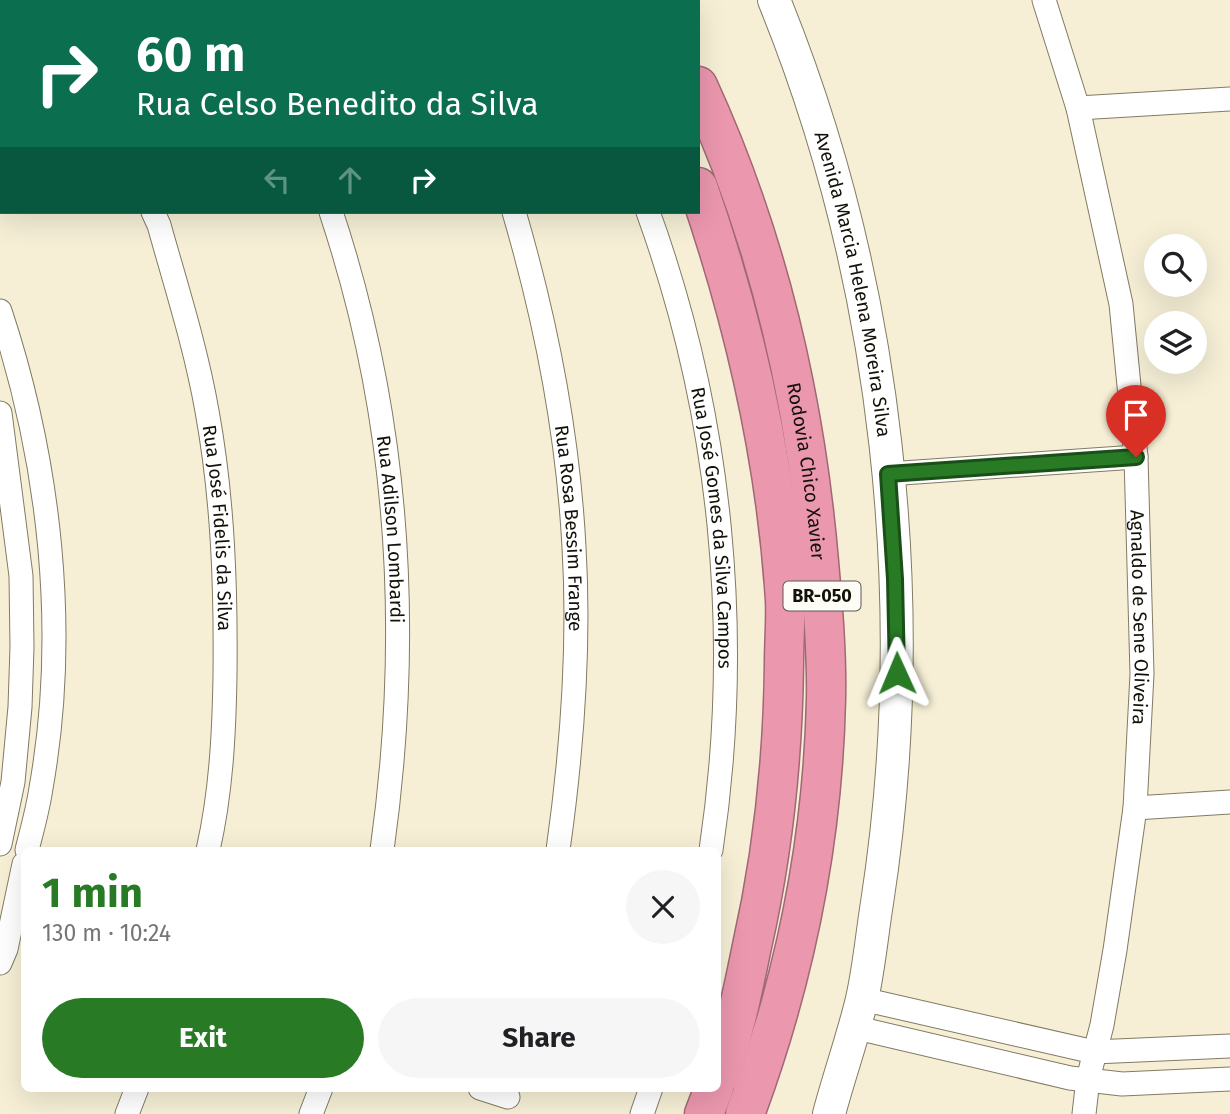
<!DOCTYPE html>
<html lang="en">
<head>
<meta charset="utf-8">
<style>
  :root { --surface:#fff; --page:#f6f6f6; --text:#202124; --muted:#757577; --accent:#287a25 }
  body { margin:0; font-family:"Fira Sans",sans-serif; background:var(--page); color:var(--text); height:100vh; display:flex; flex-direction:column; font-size:26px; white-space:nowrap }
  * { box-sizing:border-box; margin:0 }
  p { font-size:23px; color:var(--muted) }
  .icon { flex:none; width:38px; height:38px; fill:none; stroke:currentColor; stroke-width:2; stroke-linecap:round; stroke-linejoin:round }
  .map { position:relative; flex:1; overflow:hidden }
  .side { position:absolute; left:21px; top:847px; width:700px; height:245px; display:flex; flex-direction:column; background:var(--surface); border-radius:10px; box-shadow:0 7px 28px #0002 }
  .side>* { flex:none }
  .hud { position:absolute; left:0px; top:0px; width:700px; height:214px; box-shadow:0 7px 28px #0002; background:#0b6e4f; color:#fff; overflow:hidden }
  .controls { position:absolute; left:1144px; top:234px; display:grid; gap:14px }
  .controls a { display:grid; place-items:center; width:63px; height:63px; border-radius:50%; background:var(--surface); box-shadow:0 7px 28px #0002; font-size:35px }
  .pin { position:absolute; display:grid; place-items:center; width:60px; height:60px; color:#fff; margin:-72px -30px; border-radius:50% 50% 50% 0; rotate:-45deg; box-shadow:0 0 7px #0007 }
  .pin .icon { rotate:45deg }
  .me { position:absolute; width:77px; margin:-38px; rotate:359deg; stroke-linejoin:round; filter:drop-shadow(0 0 5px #0008) }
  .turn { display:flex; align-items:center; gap:24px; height:147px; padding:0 21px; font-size:32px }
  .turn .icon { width:91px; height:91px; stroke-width:2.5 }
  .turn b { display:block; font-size:49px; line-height:60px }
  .lanes { display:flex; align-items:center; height:66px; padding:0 21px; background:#0003; justify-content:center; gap:35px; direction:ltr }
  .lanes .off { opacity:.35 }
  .round { display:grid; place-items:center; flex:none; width:74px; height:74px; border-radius:37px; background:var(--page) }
  .head { display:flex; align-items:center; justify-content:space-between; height:119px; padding:0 21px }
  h1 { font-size:42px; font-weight:700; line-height:52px; color:var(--accent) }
  .button { display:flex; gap:14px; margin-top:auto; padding:14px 21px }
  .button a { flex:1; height:80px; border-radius:42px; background:var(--accent); color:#fff; font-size:28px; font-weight:700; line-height:80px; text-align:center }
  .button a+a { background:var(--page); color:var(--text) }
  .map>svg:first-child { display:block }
</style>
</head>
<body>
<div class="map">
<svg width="1230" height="1114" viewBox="0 0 1230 1114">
  <rect width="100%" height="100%" fill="#f6efd6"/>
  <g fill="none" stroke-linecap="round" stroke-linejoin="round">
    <g stroke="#817b64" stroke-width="25">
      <g id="street">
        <path d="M48,0L49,2"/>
        <path d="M243,0V2"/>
        <path d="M437,0L438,2"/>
        <path d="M553,0V2"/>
        <path id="s1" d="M1044,0L1078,108L1121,304L1136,457L1142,674L1135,808L1115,950L1102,1025L1088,1079L1084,1114"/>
        <path d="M397,2L401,0"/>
        <path d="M1078,108L1230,99"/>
        <path d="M0,177L2,176"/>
        <path id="s2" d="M153,212L159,225C176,286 196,348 207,411C223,499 226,587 225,676C224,735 221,793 208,850"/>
        <path id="s3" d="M331,212C400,419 412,636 382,850"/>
        <path id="s4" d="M514,212C546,321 568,434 574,547C580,648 572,751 558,850"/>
        <path id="s5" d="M648,212C722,416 743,636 711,850"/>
        <path d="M0,311C50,462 69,631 41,788C38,809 32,830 27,850"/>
        <path d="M0,413L21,576L22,647L20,707L13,782L0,844"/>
        <path d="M888,474L1136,457"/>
        <path d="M1135,808L1230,802"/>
        <path d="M0,963L6,949L24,864"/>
        <path d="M862,999L1094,1052L1230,1046"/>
        <path d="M853,1027L1070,1078L1122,1084L1230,1079"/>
        <path d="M480,1088L508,1097"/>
        <path d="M127,1114L137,1088"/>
        <path d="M311,1114L321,1088"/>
        <path d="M642,1114L651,1088"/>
      </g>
    </g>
    <g stroke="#817b64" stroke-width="34">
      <g id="secondary">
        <path id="s6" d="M774,0C888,280 923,605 877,903C872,934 869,968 862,999C853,1037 839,1076 829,1114"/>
      </g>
    </g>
    <g stroke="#9f6874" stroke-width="41">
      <g id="highway">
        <path d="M614,0L615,2"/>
        <path d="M657,0L658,2"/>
        <path id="s7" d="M698,86C767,236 805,398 819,562C823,607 827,654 826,699C823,840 794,982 745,1114"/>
        <path d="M698,187C744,320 776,459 785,600C786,620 784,642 784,663C783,758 773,853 752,946C743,990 734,1036 718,1078"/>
        <path d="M704,1114L714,1088"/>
      </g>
    </g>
    <use href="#street" stroke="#fff" stroke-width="23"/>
    <use href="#secondary" stroke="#fff" stroke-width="32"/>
    <use href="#highway" stroke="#eb97ae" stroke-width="38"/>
  </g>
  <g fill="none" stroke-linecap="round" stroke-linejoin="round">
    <g stroke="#1a4f18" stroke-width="18">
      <path id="route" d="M897,673L895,579L888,474L1136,457"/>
    </g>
    <use href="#route" stroke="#287a25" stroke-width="12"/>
  </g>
  <g text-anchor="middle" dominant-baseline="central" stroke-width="7" stroke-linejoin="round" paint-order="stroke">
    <rect fill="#fefcf7" stroke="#5a5850" stroke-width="2" x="783.5" y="581.5" width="77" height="29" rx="5"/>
    <g font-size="18" font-weight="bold" fill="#131108">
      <text x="822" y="596">BR-050</text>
    </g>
    <g font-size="19" fill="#131108" stroke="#fefcf7">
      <text stroke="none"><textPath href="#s6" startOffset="296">Avenida Marcia Helena Moreira Silva</textPath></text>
      <text stroke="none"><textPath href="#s7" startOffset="402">Rodovia Chico Xavier</textPath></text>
      <text stroke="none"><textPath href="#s2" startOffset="324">Rua José Fidelis da Silva</textPath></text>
      <text stroke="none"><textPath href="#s3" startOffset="324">Rua Adilson Lombardi</textPath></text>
      <text stroke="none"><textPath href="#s5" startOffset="324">Rua José Gomes da Silva Campos</textPath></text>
      <text stroke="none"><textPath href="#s4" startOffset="322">Rua Rosa Bessim Frange</textPath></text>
      <text stroke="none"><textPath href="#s1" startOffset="628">Agnaldo de Sene Oliveira</textPath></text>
    </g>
  </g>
</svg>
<div class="controls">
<a><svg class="icon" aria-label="search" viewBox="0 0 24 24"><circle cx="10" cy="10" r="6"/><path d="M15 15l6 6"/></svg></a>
<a><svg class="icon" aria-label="layers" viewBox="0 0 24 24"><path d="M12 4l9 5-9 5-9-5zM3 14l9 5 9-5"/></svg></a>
</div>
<div class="pin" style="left:1136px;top:457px;background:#d93025"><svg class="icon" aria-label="arrive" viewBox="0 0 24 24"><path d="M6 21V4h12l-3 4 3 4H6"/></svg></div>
<svg class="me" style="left:897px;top:673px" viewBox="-20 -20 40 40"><path d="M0-17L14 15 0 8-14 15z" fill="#287a25" stroke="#fff" stroke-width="4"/></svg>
<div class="hud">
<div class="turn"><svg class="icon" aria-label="right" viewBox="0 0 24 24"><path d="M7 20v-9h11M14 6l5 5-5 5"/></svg><div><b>60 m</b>Rua Celso Benedito da Silva</div></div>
<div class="lanes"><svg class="icon off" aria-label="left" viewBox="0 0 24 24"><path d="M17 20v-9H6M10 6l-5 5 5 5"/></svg><svg class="icon off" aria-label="ahead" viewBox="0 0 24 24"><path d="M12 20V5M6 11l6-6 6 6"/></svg><svg class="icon" aria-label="right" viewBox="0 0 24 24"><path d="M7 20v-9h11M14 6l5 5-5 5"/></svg></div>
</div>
<section class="side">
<div class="head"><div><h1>1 min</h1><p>130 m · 10:24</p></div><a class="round"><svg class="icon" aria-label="close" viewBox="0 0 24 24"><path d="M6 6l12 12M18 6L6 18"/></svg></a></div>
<div class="button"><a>Exit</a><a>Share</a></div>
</section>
</div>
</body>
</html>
